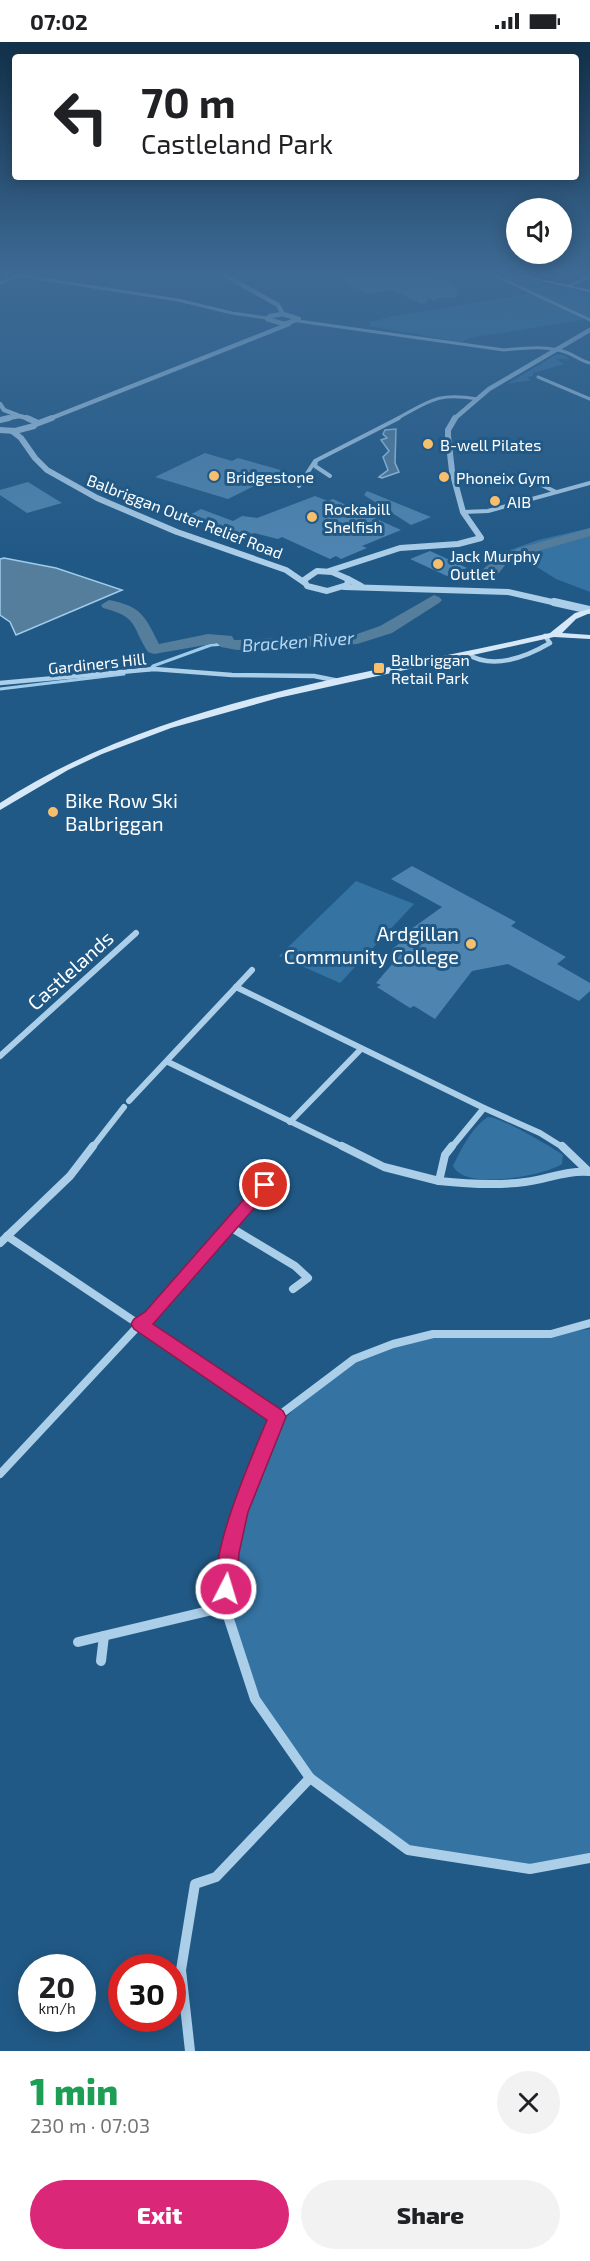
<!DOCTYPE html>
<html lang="en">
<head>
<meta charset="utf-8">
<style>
  :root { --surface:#fff; --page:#f2f2f2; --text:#202124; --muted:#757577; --accent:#db2777 }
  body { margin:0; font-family:"Exo 2",sans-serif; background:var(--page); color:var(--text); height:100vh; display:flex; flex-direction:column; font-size:22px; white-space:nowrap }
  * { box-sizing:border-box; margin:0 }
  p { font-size:20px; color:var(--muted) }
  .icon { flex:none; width:33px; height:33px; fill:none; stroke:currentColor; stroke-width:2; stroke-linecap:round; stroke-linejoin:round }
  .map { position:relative; height:2009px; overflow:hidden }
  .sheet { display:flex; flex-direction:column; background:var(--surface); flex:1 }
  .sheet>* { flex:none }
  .guide { position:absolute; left:12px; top:12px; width:567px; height:126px; border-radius:6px; box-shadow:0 3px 15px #0003; background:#fff; color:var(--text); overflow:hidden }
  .tools { position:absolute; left:506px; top:156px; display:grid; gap:12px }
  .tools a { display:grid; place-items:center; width:66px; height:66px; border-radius:50%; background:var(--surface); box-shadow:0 3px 15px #0003; font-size:30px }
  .speed { position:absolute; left:18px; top:1912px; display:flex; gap:12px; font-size:30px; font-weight:700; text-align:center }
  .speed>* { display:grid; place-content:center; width:78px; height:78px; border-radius:50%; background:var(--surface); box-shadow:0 3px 15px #0003; line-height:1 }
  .speed small { font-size:15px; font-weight:400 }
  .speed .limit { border:9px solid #d22; background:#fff; color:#111 }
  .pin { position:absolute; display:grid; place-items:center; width:51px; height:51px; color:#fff; margin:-26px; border:3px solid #fff; border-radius:50%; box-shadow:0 2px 6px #0007 }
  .me { position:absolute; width:66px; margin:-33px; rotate:5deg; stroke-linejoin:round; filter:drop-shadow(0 0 4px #0008) }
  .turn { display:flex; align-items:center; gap:21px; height:126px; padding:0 30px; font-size:27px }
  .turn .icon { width:78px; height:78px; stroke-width:2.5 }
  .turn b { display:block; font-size:42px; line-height:51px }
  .round { display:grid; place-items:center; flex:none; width:63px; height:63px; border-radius:32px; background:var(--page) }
  .overview { display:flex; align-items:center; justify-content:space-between; height:102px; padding:0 30px }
  h1 { font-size:36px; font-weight:800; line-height:45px; color:#1e9e55 }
  .cta { display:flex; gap:12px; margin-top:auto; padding:12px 30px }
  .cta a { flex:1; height:69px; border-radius:36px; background:var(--accent); color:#fff; font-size:24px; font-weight:800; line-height:69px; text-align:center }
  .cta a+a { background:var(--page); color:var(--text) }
  .status { display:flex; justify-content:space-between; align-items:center; height:42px; padding:0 30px; background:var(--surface); direction:ltr }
  .status svg { height:16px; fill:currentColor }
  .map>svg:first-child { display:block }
</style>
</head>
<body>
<div class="status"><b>07:02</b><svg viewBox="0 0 49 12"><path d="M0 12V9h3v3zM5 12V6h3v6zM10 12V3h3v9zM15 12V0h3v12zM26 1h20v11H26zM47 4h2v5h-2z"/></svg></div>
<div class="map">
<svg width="590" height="2009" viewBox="0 0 590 2009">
  <rect width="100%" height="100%" fill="#215986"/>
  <g fill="#3573a3">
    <path d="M496,233H508L590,251V276Z"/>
    <path d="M532,251L583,276V278L469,296L461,300L369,284L371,280L389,275Z"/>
    <path d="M557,312L566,314L569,317H556L564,322L533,331V334L527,335L531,338L507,342Z"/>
    <path d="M590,486V550L556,537L510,508L538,498Z"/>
    <path d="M356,839L414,862L340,941L279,914Z"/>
    <path d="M488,1075C501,1075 551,1105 563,1113L562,1122C543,1134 465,1149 453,1124C461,1107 472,1085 488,1075Z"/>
    <path d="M590,1287V1816L530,1827L408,1808L310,1736L255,1657L225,1565L239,1470L269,1392L320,1342L354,1317L433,1292H551Z"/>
  </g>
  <g fill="#557d9c" stroke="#9fcbeb" stroke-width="1.5">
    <path d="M396,387L395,421L399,430L382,436L379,435L388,428L383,415L389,409L381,398L387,396L383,392L385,388Z"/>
    <path d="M4,516L56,526L122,548L16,593L10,580L0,573V517Z"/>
  </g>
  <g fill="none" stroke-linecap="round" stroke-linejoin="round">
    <g stroke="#9fcbeb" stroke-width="3">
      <path d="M149,628L153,624L211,603L227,602"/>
      <path d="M0,647L124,632"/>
    </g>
    <g fill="#557d9c" fill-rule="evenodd">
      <path d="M590,486V494L521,514L514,510L516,507Z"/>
      <path d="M501,515L508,519C501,529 492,542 478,538L475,535C479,530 496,516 501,515Z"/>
      <path d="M434,553L439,555L442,558L439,561L392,591L357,602L237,608L221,605L217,601L154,612L148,610C131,584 139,575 103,566L101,563L109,558C141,564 145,574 159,602L208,592L232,594L234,598H237L357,592L380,584Z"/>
    </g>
  </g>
  <g fill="#4e85b0">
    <path d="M330,233H423L448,239L459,248L455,256H437L435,259L429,256L426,261L421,262L394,248L368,252Z"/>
    <path d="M205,411L232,419L238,416L284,429L228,457L155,435Z"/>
    <path d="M28,440L62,461L27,471L0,453V448Z"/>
    <path d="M367,449L431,475L411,483L364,453Z"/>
    <path d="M315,454L328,459L333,457L401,488L362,504L367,506L341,517L336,514L330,517L282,495L278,497L254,491L244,497L186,475L201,467L233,479L242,474L257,476Z"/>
    <path d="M430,509L467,526L447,534L410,517Z"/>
    <path d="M412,824L516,880L511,884L566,915L557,922L590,941V949L579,959L508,922L472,929L435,977L414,964L410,966L377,945L381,943L376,941L400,913L392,907L404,898L400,895L442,865L391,837Z"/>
  </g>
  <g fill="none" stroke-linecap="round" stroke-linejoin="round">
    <g stroke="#abcee9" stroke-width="3">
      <path d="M16,233L178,258L232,271L267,276"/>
      <path d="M494,233L590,278"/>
      <path d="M0,241L17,234"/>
      <path d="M569,244L590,234"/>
      <path d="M298,279L504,308C525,306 548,303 568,311C576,314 581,319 590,321"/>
      <path d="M538,335L590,357"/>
      <path d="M396,377C430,359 437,350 477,357"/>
    </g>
    <g stroke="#abcee9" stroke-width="4">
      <path d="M316,419L315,424L330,434"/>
      <path d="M521,433L556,450"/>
      <path d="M299,444L315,419L399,376"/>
      <path d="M463,470L488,469L590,441"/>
    </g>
    <g stroke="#abcee9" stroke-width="4.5">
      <path d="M467,612C493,628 526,615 550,601L545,594"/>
      <path d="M0,641L154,627L232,633L314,634L339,639"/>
    </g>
    <g stroke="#abcee9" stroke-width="6">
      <path d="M236,945L484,1066"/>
      <path d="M0,1014L136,891"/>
      <path d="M168,1020L345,1106"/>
      <path d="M129,1059L252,928"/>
      <path d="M290,1080L361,1007"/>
      <path d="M92,1106L124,1065"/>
      <path d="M451,1106L484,1066L540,1091L564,1106"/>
    </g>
    <g stroke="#abcee9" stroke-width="8">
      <path d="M342,1104L384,1125L439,1139"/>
      <path d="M452,1104L445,1113L439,1139C467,1142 496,1144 525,1140C547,1137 567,1128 590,1130"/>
      <path d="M562,1104L588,1129"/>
      <path d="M230,1185L295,1224L308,1236L293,1247"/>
      <path d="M7,1194L277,1375"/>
      <path d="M0,1201L70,1134L93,1104"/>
      <path d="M0,1432L140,1282L151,1275L271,1137"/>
      <path d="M232,1501L239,1470L277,1375L354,1317L393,1302L433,1292H551L590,1281"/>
    </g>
    <g stroke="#abcee9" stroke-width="10">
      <path d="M233,1499L225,1565L255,1657L310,1736L408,1808L530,1827L590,1816"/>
      <path d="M78,1600L225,1565"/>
      <path d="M101,1619L104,1594"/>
      <path d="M190,2009L181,1928L195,1842L216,1835L310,1736"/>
    </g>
    <g stroke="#abcee9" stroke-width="4.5">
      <path d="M224,233L278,263L283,272"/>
      <path d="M283,272L299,277L284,282L267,277L270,274Z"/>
      <path d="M0,362L4,368L17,373"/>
      <path d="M3,377L19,374L31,377"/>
      <path d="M49,377L289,282"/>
      <path d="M454,377L489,347L590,288"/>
    </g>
    <g stroke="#abcee9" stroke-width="6">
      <path d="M0,378L9,376"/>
      <path d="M36,382L52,376"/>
      <path d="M0,388L15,389L34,384L36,380L27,376"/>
      <path d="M12,389L21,396L35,416L47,428L97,456L177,490L286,528L305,541"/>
      <path d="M317,529L332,530L348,537L347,543L327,549L307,544L304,538Z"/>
      <path d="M329,529L400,506L458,502L481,496L463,470L452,429L448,394V388L455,376"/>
      <path d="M348,537L361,544"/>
      <path d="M344,545L508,550L561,562"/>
    </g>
    <path stroke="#abcee9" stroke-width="8" d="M554,560L590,568"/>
    <g fill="#d6e8f7" fill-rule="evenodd">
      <path d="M514,233H523L590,248V250Z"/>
      <path d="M590,567V571L576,577L562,591L590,593V597L554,595L278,656L171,686L102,712L68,728L0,768V761C162,656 365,634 550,591L575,571Z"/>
    </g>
  </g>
  <linearGradient id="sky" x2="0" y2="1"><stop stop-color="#12314a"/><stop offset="0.45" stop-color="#3d6a95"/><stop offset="1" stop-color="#3d6a95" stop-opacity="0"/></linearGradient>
  <rect width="590" height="514" fill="url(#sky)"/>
  <path fill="#db2777" stroke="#8e194d" stroke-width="1.5" d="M265,1137L271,1139L273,1143L271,1147L153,1282L283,1369L286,1375L248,1470L239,1511L236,1547L233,1554L226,1557L219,1554C205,1518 252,1415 267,1378L134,1287L131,1282L134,1277L145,1270L260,1139Z"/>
  <g fill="#f6be6d" stroke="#215986" stroke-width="2">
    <circle cx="428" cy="402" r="6"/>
    <circle cx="214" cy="434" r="6"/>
    <circle cx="444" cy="435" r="6"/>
    <circle cx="495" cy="459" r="6"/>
    <circle cx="312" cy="475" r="6"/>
    <circle cx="438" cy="522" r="6"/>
    <rect x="373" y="620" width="12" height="12" rx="3"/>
    <circle cx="53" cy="770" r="6"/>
    <circle cx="471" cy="902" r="6"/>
  </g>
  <g text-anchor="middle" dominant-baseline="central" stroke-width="6" stroke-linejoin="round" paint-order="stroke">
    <g font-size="16" fill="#fff" stroke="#215986" text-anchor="start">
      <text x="440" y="402">B-well Pilates</text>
      <text x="226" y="434">Bridgestone</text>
      <text x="456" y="435">Phoneix Gym</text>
      <text x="507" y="459">AIB</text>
      <text x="324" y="466">Rockabill<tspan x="324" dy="18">Shelfish</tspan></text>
      <text x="450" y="513">Jack Murphy<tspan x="450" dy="18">Outlet</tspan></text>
      <text x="391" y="617">Balbriggan<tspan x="391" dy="18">Retail Park</tspan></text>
    </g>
    <g font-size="16" fill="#fff" stroke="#215986">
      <text transform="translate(185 474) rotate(21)">Balbriggan Outer Relief Road</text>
      <text transform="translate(97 621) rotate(-6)">Gardiners Hill</text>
    </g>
    <g font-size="18" font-style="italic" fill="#b7d8f1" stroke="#215986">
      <text transform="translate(298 599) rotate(-4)">Bracken River</text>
    </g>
    <g font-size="20" fill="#fff" stroke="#215986" text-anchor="start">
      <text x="65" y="758">Bike Row Ski<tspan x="65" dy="23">Balbriggan</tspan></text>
      <text x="459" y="891" text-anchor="end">Ardgillan<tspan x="459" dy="23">Community College</tspan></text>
    </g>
    <g font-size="20" fill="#fff" stroke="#215986">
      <text transform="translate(70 928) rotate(-42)">Castlelands</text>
    </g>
  </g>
</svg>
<div class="tools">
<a><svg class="icon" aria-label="sound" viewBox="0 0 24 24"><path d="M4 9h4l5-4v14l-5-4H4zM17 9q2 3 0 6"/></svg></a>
</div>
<div class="speed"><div>20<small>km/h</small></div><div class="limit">30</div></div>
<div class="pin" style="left:265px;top:1143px;background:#d93025"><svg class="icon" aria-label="arrive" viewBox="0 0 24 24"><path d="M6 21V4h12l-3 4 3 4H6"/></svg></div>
<svg class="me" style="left:226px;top:1547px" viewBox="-20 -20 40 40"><circle r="17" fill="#db2777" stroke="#fff" stroke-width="3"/><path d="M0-11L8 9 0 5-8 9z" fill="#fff"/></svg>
<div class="guide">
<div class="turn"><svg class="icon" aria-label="left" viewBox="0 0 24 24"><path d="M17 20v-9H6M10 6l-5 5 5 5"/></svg><div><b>70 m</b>Castleland Park</div></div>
</div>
</div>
<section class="sheet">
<div class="overview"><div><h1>1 min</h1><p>230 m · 07:03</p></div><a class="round"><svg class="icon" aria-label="close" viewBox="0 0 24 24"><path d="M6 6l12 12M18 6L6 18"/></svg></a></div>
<div class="cta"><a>Exit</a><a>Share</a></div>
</section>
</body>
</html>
